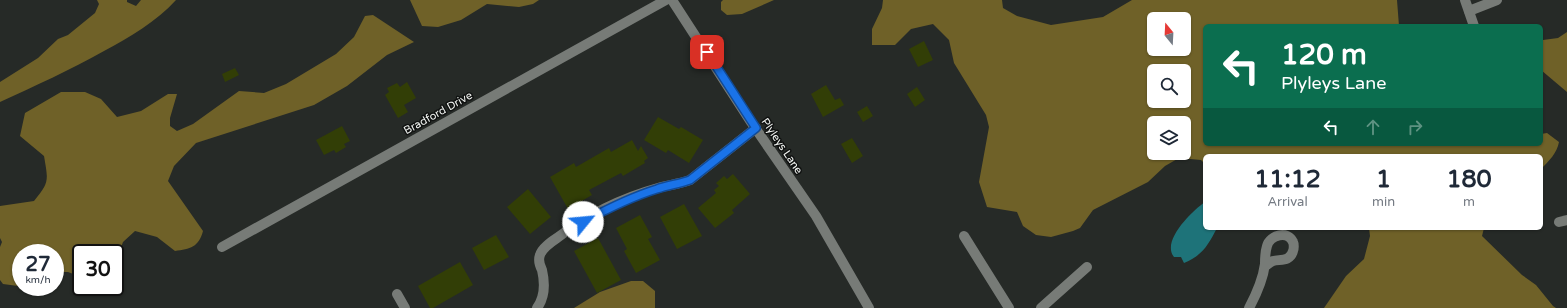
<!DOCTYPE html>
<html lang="en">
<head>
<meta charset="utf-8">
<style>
  :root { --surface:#fff; --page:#f6f6f7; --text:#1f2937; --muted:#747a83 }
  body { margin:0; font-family:"Varela Round",sans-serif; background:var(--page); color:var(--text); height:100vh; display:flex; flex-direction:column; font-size:15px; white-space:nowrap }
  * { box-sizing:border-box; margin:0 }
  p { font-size:13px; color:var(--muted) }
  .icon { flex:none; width:22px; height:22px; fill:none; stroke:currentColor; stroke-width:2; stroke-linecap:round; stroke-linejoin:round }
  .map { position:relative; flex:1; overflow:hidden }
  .details { position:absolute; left:1203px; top:154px; width:340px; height:76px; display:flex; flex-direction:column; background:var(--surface); border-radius:6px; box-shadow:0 1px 3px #0004 }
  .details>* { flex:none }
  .banner { position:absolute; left:1203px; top:24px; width:340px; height:122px; border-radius:6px; box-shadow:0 1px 3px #0004; background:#0b6e4f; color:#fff; overflow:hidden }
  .needle { width:26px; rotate:342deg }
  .tools { position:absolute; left:1147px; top:12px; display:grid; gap:8px }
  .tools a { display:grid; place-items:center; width:44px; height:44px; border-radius:6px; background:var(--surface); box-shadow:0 1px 3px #0004; font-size:20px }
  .speed { position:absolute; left:12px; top:244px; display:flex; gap:8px; font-size:20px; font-weight:700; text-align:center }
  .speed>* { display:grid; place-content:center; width:52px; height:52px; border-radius:50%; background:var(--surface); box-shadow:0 1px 3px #0004; line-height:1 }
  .speed small { font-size:10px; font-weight:400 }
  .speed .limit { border:2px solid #111; border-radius:6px; background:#fff; color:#111 }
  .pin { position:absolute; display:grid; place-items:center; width:34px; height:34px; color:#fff; margin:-17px; border-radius:8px; box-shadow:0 2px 6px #0006 }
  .me { position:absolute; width:44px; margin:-22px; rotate:62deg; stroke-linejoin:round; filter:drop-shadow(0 0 3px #0008) }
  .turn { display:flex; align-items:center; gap:14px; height:84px; padding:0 12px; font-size:18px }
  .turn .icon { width:52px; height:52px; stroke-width:2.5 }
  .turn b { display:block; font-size:28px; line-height:34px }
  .lanes { display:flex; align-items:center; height:38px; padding:0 12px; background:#0003; justify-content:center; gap:20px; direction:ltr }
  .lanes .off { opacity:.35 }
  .eta { display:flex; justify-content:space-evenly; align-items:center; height:68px; text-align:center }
  .eta b { font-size:24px; font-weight:700; line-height:28px }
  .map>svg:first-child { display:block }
</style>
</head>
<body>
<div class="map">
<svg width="1567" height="308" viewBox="0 0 1567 308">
  <rect width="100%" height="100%" fill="#262a27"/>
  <g fill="#6f6128" fill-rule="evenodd">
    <path d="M97,0H127V2L136,6L141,0H176C156,22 130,37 104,51C70,70 35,86 0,102V82L38,58L58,39L68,35L95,13L99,4Z"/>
    <path d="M410,0H539L533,4L519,7L487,4L461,20L438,27L422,26Z"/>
    <path d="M723,0H774L742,14L727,15L721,10V2Z"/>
    <path d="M883,0H1002L1003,8L1017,16L1051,25L1103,17L1132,0H1397L1399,26H1205V144H1541V134L1547,133L1559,142C1557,153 1549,161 1541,169V156H1205V164L1201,160L1179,158L1165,166L1148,182L1093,210L1080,228L1073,231L1051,237L1036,235L1023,226L1017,212L987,207L979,182L989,127L986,115L954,63L949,40L933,24L911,29L895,45H872V29L882,8ZM1154,19H1184V49H1154ZM1154,71H1184V101H1154ZM1154,123H1184V153H1154Z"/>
    <path d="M373,15L414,42L387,55L347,86L314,105L196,143L174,166L168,181L203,231C199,247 190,249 175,251L157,237L135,231L123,242L115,264V253H81V277L68,272H55V253H21V285L18,286L3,284L0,280V247L2,242L0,238V206L34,201C50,182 48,180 44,156L20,136L25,113L61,92H85L101,99L117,117L141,111L168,94H177L170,118V126L177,131L193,124L239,91L264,93L286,84L336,54L354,37L365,16Z"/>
    <path d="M1567,32V92L1541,70V43L1543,40L1558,38Z"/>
    <path d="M1369,228H1484L1482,236L1522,275L1536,285L1553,306L1556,308H1324L1346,276L1364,259L1370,236Z"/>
    <path d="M631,281H643L655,291V308H574L600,292Z"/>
  </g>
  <path fill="#1e7379" d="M1205,202V228H1217C1208,245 1203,255 1184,263L1181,257H1174C1161,241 1192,211 1205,202Z"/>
  <g fill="#323e06">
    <path d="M924,41L933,60L918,67L909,49Z"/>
    <path d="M235,68L239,75L225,82L222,74Z"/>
    <path d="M407,82L416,98L404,105L408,112L398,118L385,95L389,92L387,88L397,83L400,87Z"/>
    <path d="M826,85L835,100L840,98L844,105L823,117L811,94Z"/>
    <path d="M917,87L925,100L915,107L907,94Z"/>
    <path d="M867,106L873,116L863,122L857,112Z"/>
    <path d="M658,117L679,129L681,127L703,140L689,163L668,150L666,153L644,140Z"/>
    <path d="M342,126L350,141L344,144L346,147L336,153L334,150L324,155L316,140Z"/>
    <path d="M852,138L863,156L852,163L841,144Z"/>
    <path d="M632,140L638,151L641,146L648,158L644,161L645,163L623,176L621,173L589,190L592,195L568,209L550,177L574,163L576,167L609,148L611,152Z"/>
    <path d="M733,174L750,194L732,210L734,213L715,228L698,208L716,193L714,190L719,186L716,183L724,176L727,179Z"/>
    <path d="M528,189L551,217L530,234L507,207Z"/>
    <path d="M684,204L702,236L677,249L660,217Z"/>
    <path d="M640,215L652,237L648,239L660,260L636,273L624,251L627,249L616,228Z"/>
    <path d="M496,235L509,257L484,270L472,248Z"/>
    <path d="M598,238L621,280L597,293L574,251Z"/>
    <path d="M460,262L473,285L433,308H430L418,286Z"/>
  </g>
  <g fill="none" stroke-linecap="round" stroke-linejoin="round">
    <g stroke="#777b77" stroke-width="10">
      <path d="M672,0L751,122L816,216L869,308"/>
      <path d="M1465,0L1474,26"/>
      <path d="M1469,11L1497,0"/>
      <path d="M1559,222L1567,220"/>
      <path d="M964,236L1009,308"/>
      <path d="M222,247L666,0"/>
      <path d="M397,294L405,308"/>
      <path d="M537,308C545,297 545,283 542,270C540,266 538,260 540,255C542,248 551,242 557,238C586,216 622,198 658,188C669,185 679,184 690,180L756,128"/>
      <path d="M1041,308L1087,267"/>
      <path d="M1249,308C1256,295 1263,279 1265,264C1265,258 1265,252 1267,246C1270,235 1288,230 1293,242C1294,244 1294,249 1293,251C1290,262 1280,259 1273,261C1270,262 1267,265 1265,266"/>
    </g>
  </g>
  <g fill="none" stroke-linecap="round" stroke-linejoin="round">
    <g stroke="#114b97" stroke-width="10">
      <path id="route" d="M583,222C607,209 631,197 657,189C668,185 679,184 690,180L756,128L707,52"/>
    </g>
    <use href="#route" stroke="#1a73e8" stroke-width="7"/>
  </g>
  <g text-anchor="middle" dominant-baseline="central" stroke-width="3" stroke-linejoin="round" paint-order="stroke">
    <g font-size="11" fill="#f2f5f2" stroke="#101211">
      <text transform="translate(438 113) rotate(-29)">Bradford Drive</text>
      <text transform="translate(782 146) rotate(56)">Plyleys Lane</text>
    </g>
  </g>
</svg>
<div class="tools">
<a><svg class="needle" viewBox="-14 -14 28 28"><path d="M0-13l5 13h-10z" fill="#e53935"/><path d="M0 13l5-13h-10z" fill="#747a83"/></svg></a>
<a><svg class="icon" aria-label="search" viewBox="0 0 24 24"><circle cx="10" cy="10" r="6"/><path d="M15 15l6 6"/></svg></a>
<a><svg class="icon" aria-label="layers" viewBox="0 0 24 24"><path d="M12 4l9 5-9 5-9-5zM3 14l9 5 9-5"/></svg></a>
</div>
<div class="speed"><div>27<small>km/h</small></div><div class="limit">30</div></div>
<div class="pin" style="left:707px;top:52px;background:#d93025"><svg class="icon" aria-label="arrive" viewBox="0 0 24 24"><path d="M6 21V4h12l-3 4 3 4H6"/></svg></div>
<svg class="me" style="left:583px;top:222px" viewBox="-20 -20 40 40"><circle r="19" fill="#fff"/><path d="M0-13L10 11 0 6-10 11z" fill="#1a73e8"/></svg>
<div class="banner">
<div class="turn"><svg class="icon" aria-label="left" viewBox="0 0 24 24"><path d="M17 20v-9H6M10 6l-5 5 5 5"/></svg><div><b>120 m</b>Plyleys Lane</div></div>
<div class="lanes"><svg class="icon" aria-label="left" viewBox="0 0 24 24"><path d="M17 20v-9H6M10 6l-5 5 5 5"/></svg><svg class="icon off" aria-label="ahead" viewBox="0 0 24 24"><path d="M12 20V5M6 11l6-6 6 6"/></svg><svg class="icon off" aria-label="right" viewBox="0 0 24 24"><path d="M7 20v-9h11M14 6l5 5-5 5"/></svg></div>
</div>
<section class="details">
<div class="eta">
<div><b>11:12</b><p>Arrival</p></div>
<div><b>1</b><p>min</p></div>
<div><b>180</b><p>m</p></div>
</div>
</section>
</div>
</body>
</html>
